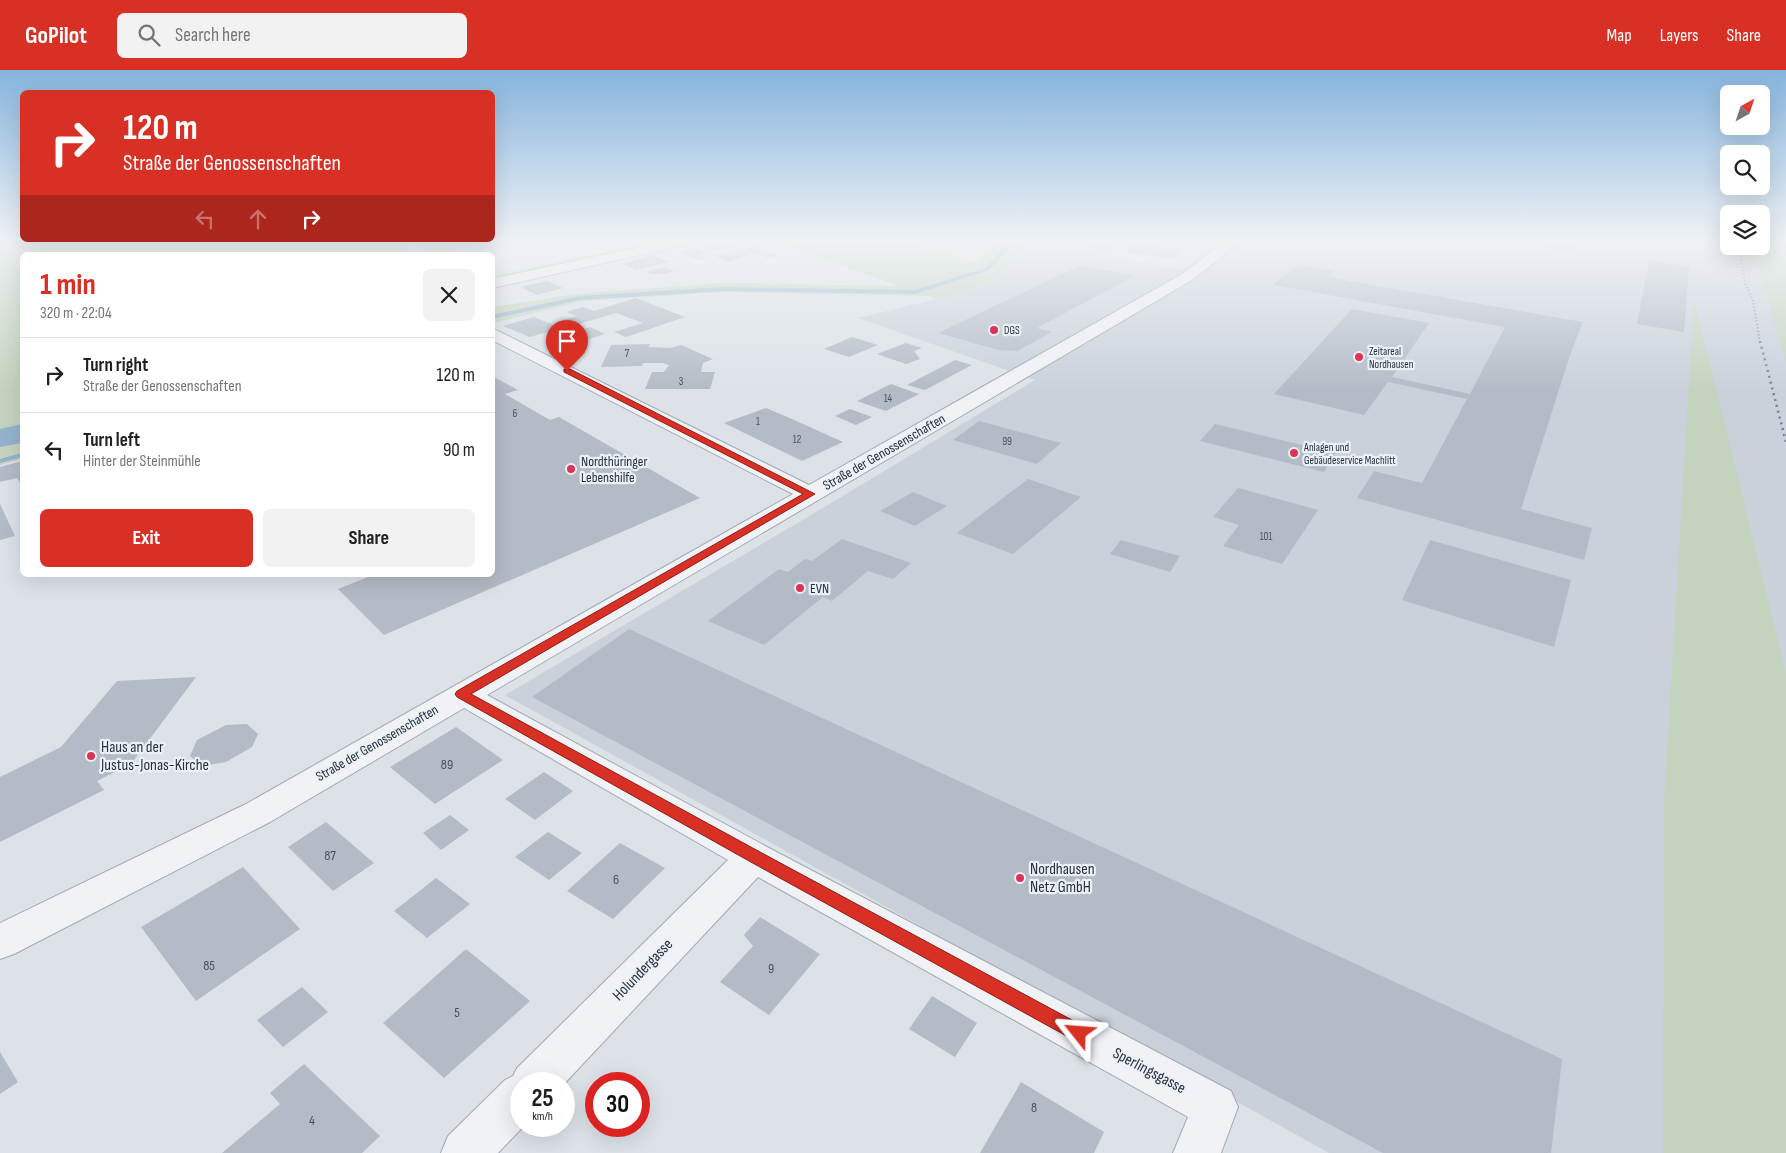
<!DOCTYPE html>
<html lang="en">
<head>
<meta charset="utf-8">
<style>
  :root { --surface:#fff; --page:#f2f2f2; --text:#202124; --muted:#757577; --line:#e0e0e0; --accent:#d93025 }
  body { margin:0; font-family:"Sofia Sans Condensed",sans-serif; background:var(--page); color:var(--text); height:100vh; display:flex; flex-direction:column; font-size:19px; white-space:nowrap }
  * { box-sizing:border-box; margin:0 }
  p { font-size:16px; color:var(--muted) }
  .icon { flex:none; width:28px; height:28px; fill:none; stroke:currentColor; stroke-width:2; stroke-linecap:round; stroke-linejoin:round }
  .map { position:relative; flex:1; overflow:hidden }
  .drawer { position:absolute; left:20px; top:182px; width:475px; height:325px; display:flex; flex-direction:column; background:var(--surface); border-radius:8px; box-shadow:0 5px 20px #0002 }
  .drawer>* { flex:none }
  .guide { position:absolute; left:20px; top:20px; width:475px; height:152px; border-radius:8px; box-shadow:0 5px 20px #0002; background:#d93025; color:#fff; overflow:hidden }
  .needle { width:32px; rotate:40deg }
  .tools { position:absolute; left:1720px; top:15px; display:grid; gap:10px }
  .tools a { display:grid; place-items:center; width:50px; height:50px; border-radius:8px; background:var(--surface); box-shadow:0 5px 20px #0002; font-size:25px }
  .speed { position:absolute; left:510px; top:1002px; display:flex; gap:10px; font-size:25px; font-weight:700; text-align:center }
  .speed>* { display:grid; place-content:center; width:65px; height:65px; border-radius:50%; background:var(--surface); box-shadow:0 5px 20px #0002; line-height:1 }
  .speed small { font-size:12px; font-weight:400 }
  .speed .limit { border:8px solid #d22; background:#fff; color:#111 }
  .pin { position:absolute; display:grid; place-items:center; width:42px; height:42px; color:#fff; margin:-51px -21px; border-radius:50% 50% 50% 0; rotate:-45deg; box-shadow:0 0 5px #0007 }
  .pin .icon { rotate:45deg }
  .me { position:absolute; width:55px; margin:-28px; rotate:298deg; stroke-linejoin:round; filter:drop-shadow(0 0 4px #0008) }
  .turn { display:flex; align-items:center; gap:18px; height:105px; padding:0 20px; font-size:22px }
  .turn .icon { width:65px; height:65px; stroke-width:2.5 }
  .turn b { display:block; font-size:35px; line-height:42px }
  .lanes { display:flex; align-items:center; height:48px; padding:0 20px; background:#0003; justify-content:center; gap:25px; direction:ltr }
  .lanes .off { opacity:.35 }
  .round { display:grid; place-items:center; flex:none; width:52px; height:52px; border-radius:8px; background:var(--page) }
  .headline { display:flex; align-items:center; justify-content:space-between; height:85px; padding:0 20px }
  h1 { font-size:30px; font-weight:700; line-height:38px; color:var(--accent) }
  .button { display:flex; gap:10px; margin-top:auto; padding:10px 20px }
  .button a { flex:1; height:58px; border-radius:8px; background:var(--accent); color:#fff; font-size:20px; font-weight:700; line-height:58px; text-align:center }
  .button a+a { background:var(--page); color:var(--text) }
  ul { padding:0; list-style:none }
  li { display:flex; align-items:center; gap:15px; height:75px; padding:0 20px; border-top:1px solid var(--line) }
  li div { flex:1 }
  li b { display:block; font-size:19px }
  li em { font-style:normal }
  header { display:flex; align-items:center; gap:30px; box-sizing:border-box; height:70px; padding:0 25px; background:var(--accent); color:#fff }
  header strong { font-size:24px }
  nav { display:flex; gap:28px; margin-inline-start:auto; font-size:18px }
  .search { width:350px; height:45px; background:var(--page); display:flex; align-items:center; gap:12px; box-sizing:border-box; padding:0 18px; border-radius:8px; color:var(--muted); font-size:19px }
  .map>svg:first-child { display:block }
</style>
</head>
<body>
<header>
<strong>GoPilot</strong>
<div class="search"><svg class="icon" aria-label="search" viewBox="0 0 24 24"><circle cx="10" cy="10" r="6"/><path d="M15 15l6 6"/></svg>Search here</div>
<nav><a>Map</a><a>Layers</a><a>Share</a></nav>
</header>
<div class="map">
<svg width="1786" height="1083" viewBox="0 0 1786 1083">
  <rect width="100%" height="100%" fill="#dce2e8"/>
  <path fill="#cad1db" d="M1223,169H1729V176H1751L1770,240L1786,263V1083H1329L505,625L823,438L1035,310L858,248L937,229L953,227L998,207L1032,170L1181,200Z"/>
  <g fill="#c4d3bd">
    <path d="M0,169L441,170L458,185H22V389L0,395Z"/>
    <path d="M668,169H710L493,218L492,206Z"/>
    <path d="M769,169H899L977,193L998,169H1033L998,207L953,227L937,229L930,226L723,222L583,231L493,253V237L577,224L723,213L899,216Z"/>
    <path d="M1761,169H1786V293L1751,176H1761Z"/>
    <path d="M1694,228L1786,604V1083H1663L1664,732Z"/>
  </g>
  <path fill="#93b3cd" d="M22,354V373L0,377V359Z"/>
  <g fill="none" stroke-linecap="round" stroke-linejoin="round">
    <g fill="#93b3cd" fill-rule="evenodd">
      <path d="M1012,169H1017L989,200L915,224L724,221L580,230L492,249V245L580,226L724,217L915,220L985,198Z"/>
      <path d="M22,383V387L0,393V389Z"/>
    </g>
  </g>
  <g fill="#b3bbc6">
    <path d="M734,169H742L752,173L719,181L705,176Z"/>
    <path d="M1077,169H1101L1098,171L1115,174L1107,180L1084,176L1073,171Z"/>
    <path d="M1496,169H1541L1573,174L1572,181Z"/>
    <path d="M1583,169H1620L1617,177L1582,172Z"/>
    <path d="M1135,173L1182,180L1173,189L1125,182Z"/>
    <path d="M754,176L777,186L768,188L754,183L729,192L714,186Z"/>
    <path d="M695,178L708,183L699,185L707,188L699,190L678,182Z"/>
    <path d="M651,185L669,192L636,200L622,194Z"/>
    <path d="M1649,191L1689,196L1684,262L1637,254Z"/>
    <path d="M1298,194L1335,201L1327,207L1583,252L1571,282L1521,439L1592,458L1584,490L1357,428L1374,401L1422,413L1467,329L1388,312L1364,345L1274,324L1352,239L1429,253L1392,307L1470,324L1505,257L1273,215Z"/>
    <path d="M1081,195L1134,206L1037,258L1052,262L1017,281L999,280L938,263Z"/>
    <path d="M664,197L674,201L663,204H653L646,202Z"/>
    <path d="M547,211L563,218L537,225L521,217Z"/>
    <path d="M636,228L685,247L626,267L614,262L643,253L616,243L572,256L560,251L577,246L566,242L583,237L594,241Z"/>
    <path d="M534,247L561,258L530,267L503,256Z"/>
    <path d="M590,257L605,264L577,273L562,266Z"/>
    <path d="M852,267L878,275L849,287L824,279Z"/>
    <path d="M906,273L922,278L914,281L920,289L906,294L877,284Z"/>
    <path d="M650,274L649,277L671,278L681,275L713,289L703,293L701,302H715L710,319H645L652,302H664L669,295L662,293H643L642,296L601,297L611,275Z"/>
    <path d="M955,290L972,295L925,320L907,315Z"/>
    <path d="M492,306L518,320L505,324L550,350L559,347L700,428L384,565L338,519L373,505H492Z"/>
    <path d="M891,314L919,324L886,341L857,331Z"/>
    <path d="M766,338L792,349L843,372L802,391L724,353Z"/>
    <path d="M850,339L872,347L856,355L835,346Z"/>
    <path d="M979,351L1061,373L1037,394L953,370Z"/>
    <path d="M1215,354L1336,383L1324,402L1200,371Z"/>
    <path d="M22,391V417L17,408L0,412V397Z"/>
    <path d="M1028,409L1081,427L1013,484L957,463Z"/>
    <path d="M1238,418L1318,440L1282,494L1223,476L1239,455L1213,447Z"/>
    <path d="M913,422L947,436L915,456L880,441Z"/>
    <path d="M0,434L15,466L0,470Z"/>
    <path d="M842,469L911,493L893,509L868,501L832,531L823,527L764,575L708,551L779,499L788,502L805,489L812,491Z"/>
    <path d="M1121,470L1180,486L1170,502L1110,484Z"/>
    <path d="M1430,470L1571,510L1554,577L1402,530Z"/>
    <path d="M629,559L1562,989L1551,1083H1383L532,627Z"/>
    <path d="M196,607L131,694L97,711L104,720L0,772V707L61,677L117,611Z"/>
    <path d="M247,654L258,664L252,677L226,692L202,696L190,686L197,670L226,655Z"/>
    <path d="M456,657L503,690L435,734L390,697Z"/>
    <path d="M544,702L573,721L535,750L505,729Z"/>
    <path d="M450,745L469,760L441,780L423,763Z"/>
    <path d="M326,752L374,793L333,821L288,777Z"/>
    <path d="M548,762L582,783L549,810L515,787Z"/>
    <path d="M620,773L665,798L613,849L567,821Z"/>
    <path d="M243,797L300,859L196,931L141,857Z"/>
    <path d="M436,808L470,834L427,868L394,841Z"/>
    <path d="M760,847L820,884L769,945L720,912L753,876L744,865Z"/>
    <path d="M466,879L530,931L444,1008L383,953Z"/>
    <path d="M302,917L328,942L283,977L257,950Z"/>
    <path d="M932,926L977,953L955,987L909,959Z"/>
    <path d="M0,982L18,1012L0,1024Z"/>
    <path d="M304,994L380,1066L362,1083H222L280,1034L270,1023Z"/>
    <path d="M1021,1012L1104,1062L1094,1083H980Z"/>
  </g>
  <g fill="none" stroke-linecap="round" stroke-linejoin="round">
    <g stroke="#a1a9b2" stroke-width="2">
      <g id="minor">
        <path d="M676,169H701L694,173L492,218V209Z"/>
        <path d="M1229,169H1244L1192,210L487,625L767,777L1231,1021L1238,1037L1221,1083H1173L1188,1047L758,807L564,1014H521V1056H524L498,1083H441L448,1066L505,1010L513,1006L517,998L728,790L464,638L270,752L14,884L0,889V853L246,734L793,424L492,270V258L809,415L1182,204Z"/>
        <path d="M400,170H414L428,185H413Z"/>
      </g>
    </g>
    <use href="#minor" fill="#f0f2f6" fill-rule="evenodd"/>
    <path stroke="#748293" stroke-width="2" stroke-dasharray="1 2.5" stroke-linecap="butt" d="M1739,176L1745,213L1753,231L1760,272"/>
    <path stroke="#748293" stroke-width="2.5" stroke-dasharray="2 4" stroke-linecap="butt" d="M1760,271L1786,372"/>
  </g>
  <linearGradient id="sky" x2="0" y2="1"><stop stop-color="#86b4dd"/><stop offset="0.53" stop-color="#eff2f5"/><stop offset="1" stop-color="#eff2f5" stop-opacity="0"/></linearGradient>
  <rect width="1786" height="321" fill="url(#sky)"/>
  <path fill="#d93025" stroke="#8d1f18" d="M564,299H570L815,424L471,624L760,782L1085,957L1088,963L1085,969L1079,971L1072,969L749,791L457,627L455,624L457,621L803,424L564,302Z"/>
  <g fill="#dc3357" stroke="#ecf1f6" stroke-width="2">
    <circle cx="994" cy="260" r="5"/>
    <circle cx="1359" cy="287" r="5"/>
    <circle cx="1294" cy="383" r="5"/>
    <circle cx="571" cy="399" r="5"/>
    <circle cx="800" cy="518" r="5"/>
    <circle cx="91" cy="686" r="5"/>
    <circle cx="1020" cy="808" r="5"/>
  </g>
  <g text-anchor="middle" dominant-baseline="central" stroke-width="4.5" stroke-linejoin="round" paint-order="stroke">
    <g font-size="11" fill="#253040" stroke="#ecf1f6" text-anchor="start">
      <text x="1004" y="260">DGS</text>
      <text x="1369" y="281">Zeitareal<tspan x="1369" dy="13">Nordhausen</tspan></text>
      <text x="1304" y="377">Anlagen und<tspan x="1304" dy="13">Gebäudeservice Machlitt</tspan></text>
    </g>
    <g font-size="11" fill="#485362">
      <text x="627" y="283">7</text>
      <text x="681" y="311">3</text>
      <text x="888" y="328">14</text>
      <text x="515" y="343">6</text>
      <text x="758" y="351">1</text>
      <text x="797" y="369">12</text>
      <text x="1007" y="371">99</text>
      <text x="1266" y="466">101</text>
    </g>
    <g font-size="14" fill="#253040" stroke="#ecf1f6">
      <text transform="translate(884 382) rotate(-30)">Straße der Genossenschaften</text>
      <text transform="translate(377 673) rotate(-30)">Straße der Genossenschaften</text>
    </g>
    <g font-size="14" fill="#253040" stroke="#ecf1f6" text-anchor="start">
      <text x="581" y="391">Nordthüringer<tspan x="581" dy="16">Lebenshilfe</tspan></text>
      <text x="810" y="518">EVN</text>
    </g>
    <g font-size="14" fill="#485362">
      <text x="447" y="694">89</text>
      <text x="330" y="785">87</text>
      <text x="616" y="809">6</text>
      <text x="209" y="895">85</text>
      <text x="771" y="898">9</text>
      <text x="457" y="942">5</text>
      <text x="1034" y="1037">8</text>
      <text x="312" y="1050">4</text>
    </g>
    <g font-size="16" fill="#253040" stroke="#ecf1f6" text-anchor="start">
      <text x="101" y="677">Haus an der<tspan x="101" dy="18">Justus-Jonas-Kirche</tspan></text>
      <text x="1030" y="799">Nordhausen<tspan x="1030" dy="18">Netz GmbH</tspan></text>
    </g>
    <g font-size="16" fill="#253040" stroke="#ecf1f6">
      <text transform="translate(643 900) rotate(-46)">Holundergasse</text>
      <text transform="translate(1149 1001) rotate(28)">Sperlingsgasse</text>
    </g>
  </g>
</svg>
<div class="tools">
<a><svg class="needle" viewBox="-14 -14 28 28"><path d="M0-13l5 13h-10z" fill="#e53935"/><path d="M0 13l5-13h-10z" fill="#757577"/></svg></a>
<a><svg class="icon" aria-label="search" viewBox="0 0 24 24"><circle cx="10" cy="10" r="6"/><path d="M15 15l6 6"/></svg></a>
<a><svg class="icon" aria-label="layers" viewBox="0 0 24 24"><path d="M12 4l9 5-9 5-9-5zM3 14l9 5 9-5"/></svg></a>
</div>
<div class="speed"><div>25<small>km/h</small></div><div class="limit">30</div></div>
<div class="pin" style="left:567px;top:301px;background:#d93025"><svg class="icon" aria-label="arrive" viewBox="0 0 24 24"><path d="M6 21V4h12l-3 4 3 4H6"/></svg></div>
<svg class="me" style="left:1079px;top:963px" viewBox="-20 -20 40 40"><path d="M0-17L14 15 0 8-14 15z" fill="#d93025" stroke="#fff" stroke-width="4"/></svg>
<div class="guide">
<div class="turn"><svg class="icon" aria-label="right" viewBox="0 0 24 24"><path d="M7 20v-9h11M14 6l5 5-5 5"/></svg><div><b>120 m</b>Straße der Genossenschaften</div></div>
<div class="lanes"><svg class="icon off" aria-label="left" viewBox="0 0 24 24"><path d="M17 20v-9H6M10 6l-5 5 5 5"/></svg><svg class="icon off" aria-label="ahead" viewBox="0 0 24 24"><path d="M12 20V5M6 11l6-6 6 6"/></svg><svg class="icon" aria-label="right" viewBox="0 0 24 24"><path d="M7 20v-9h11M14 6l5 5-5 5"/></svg></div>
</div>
<section class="drawer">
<div class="headline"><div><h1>1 min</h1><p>320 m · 22:04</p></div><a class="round"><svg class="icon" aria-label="close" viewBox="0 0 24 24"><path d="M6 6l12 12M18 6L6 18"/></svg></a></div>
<ul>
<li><svg class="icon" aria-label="right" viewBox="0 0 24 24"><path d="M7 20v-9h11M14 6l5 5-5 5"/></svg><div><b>Turn right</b><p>Straße der Genossenschaften</p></div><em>120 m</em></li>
<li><svg class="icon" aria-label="left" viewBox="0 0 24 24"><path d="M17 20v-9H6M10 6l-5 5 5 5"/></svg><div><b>Turn left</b><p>Hinter der Steinmühle</p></div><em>90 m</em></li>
</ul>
<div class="button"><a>Exit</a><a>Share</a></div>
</section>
</div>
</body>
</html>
